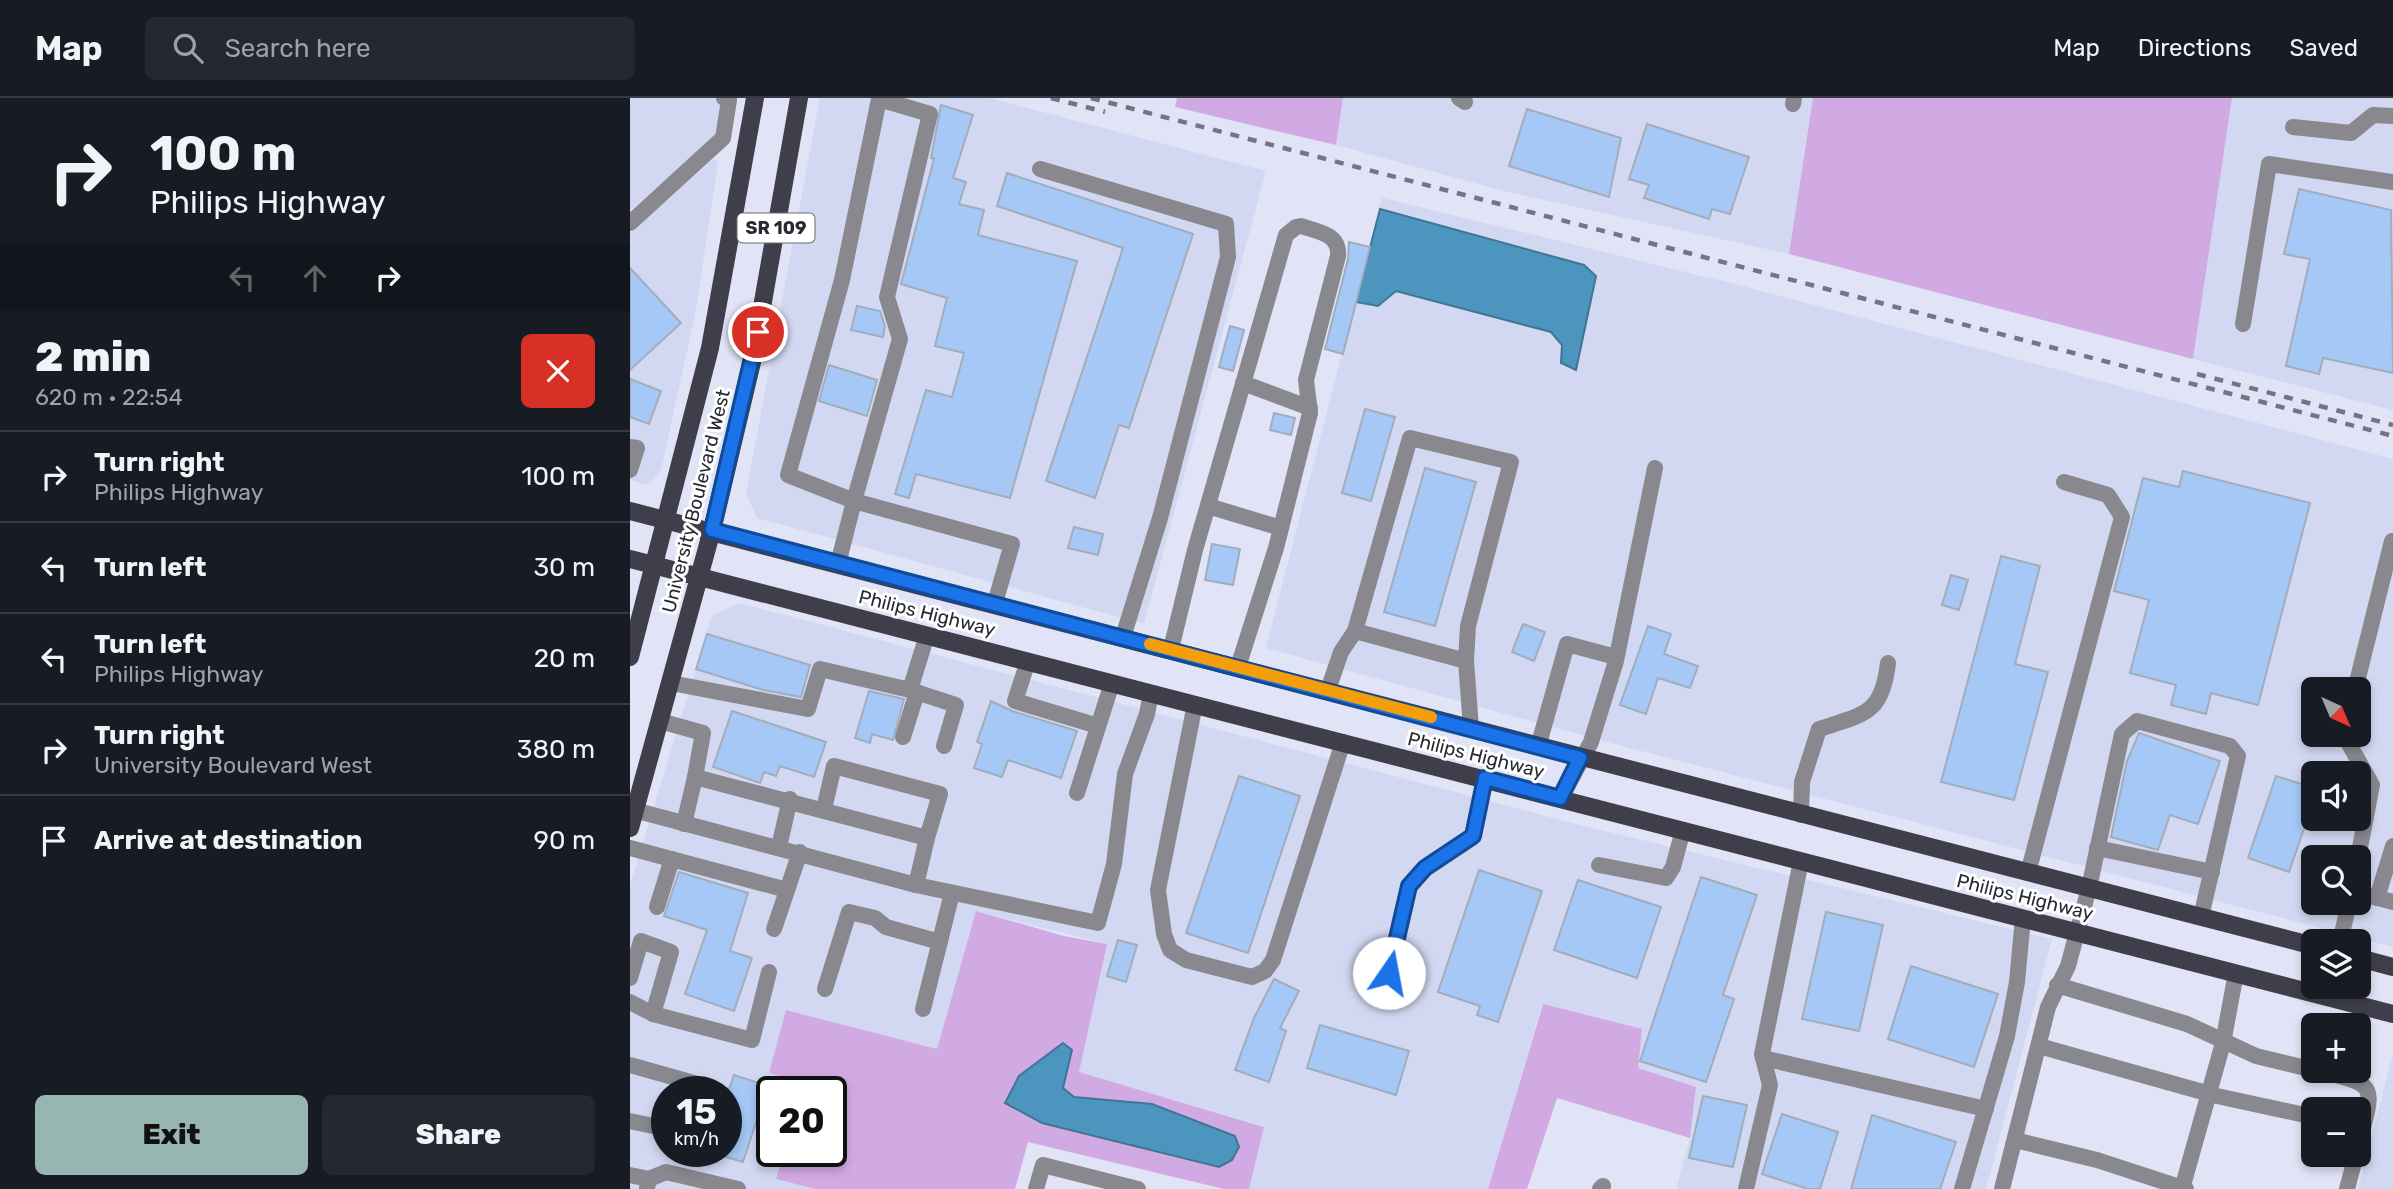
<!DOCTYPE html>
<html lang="en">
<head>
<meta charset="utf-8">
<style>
  :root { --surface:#171b24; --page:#242831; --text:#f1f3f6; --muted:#9ea1a6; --line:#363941; --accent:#97b6b1 }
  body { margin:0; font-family:Rubik,sans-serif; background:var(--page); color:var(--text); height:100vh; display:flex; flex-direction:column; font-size:26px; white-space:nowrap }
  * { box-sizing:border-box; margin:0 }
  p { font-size:23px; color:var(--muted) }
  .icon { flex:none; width:38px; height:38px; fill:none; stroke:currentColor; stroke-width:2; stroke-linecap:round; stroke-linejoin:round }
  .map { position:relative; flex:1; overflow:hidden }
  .details { display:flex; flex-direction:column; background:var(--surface); width:630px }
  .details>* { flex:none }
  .top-card { background:#171b24; color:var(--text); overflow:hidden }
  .needle { width:46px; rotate:136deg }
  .fabs { position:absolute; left:1671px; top:579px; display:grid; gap:14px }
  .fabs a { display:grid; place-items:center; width:70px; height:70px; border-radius:10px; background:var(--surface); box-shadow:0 4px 10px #0003; font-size:35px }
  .speed { position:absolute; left:21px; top:978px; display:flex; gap:14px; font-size:35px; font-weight:700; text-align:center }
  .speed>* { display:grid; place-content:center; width:91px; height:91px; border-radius:50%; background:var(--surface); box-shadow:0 4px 10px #0003; line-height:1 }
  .speed small { font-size:18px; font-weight:400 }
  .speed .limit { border:4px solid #111; border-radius:10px; background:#fff; color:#111 }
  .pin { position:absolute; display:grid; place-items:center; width:60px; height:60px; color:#fff; margin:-30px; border:4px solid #fff; border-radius:50%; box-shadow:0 2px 7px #0007 }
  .me { position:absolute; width:77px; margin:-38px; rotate:12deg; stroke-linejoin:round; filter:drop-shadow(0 0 5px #0008) }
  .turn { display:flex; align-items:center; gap:24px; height:147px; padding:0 35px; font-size:32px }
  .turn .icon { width:91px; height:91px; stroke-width:2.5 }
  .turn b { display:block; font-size:49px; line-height:60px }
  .lanes { display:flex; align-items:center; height:66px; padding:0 35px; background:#0003; justify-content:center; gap:35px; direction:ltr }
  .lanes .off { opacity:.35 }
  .round { display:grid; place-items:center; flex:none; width:74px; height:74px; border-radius:10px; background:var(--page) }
  .summary { display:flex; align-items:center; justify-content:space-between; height:119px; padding:0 35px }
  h1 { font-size:42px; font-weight:800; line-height:52px }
  .button { display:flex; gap:14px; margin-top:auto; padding:14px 35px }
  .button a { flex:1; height:80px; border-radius:10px; background:var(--accent); color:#111; font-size:28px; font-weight:800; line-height:80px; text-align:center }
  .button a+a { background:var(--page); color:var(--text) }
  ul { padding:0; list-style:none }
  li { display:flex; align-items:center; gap:21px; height:91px; padding:0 35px; border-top:2px solid var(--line) }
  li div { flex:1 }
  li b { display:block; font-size:26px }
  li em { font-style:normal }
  header { display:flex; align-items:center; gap:42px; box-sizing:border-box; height:98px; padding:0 35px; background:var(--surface); border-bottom:2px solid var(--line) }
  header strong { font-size:33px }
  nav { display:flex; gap:38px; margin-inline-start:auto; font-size:24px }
  .search { width:490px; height:63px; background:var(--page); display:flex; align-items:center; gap:18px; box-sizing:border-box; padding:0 24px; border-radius:10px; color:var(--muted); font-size:26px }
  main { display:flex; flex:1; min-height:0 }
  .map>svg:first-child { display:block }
</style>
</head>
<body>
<header>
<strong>Map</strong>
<div class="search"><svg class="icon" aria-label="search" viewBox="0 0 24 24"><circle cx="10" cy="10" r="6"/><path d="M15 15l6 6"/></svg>Search here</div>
<nav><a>Map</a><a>Directions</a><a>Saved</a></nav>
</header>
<main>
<section class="details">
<div class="top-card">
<div class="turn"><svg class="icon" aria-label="right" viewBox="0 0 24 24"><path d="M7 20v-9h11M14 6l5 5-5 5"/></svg><div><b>100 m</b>Philips Highway</div></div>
<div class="lanes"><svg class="icon off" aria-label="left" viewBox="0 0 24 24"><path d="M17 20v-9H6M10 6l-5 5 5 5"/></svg><svg class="icon off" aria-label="ahead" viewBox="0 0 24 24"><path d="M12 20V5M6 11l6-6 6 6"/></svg><svg class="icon" aria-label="right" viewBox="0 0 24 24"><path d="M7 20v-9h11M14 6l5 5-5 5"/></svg></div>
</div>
<div class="summary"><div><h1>2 min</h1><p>620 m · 22:54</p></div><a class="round" style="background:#d93025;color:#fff"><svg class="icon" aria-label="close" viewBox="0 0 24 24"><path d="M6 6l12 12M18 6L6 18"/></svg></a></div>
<ul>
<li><svg class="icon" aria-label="right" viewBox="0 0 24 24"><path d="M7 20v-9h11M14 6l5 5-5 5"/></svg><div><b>Turn right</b><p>Philips Highway</p></div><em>100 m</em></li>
<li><svg class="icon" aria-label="left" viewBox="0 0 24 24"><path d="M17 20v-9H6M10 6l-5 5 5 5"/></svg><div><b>Turn left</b></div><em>30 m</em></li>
<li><svg class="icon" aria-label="left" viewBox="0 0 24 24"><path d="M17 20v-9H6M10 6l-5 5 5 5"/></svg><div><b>Turn left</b><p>Philips Highway</p></div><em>20 m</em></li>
<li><svg class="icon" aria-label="right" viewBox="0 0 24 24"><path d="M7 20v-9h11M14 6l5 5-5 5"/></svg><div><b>Turn right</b><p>University Boulevard West</p></div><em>380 m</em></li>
<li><svg class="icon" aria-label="arrive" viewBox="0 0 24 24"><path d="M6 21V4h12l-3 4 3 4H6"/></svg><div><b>Arrive at destination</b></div><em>90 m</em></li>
</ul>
<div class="button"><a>Exit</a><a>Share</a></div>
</section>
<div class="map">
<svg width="1763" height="1091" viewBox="0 0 1763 1091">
  <rect width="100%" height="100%" fill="#e0e4f6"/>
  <g fill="#d2d8f1" fill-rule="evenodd">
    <path d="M0,0H103L99,29L0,112Z"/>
    <path d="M190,0H360L636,73L514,526L127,420L116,395Z"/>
    <path d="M713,0H1183L1159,156L874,93L706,47Z"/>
    <path d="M1602,0H1763V312L1563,261Z"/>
    <path d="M84,61L88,65L66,212L31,372L20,385L15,386L0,382V135Z"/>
    <path d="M752,100L1105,186L1763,361V849L977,644L636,550ZM1684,592H1729V637H1684ZM1684,676H1729V721H1684ZM1684,760H1729V805H1684Z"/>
    <path d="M109,505L954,728L1422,841L1356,1091H1046L1060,1040L1066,989L1008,970L912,906L858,1091H619L634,1028L448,974L477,846L346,813L307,952L156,912L174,984L171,994H142V1054H154L146,1080L186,1091H0V787L82,518ZM37,994H96V1054H37Z"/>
    <path d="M1763,956V1091H1728Z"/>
  </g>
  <g fill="#d2aae3" fill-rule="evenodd">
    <path d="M547,0H713L706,47L545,9Z"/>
    <path d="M1183,0H1602L1563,261L1159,156Z"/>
    <path d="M346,813L434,838L477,846L449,974L634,1029L619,1091H594L398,1044L385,1091H186L146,1081L154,1054H201V994H171L173,984L139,975L156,912L307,951ZM442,952L433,990L443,999L522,1006L602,1062L589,1069L412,1025L375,1006Z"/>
    <path d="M913,906L1012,931L1008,970L1066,989L1060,1040L927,1000L897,1091H858Z"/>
  </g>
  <g fill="#4c95be" stroke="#417594" stroke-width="2">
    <path d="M750,111L954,167L966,178L946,272L931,265L932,247L921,234L766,193L748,208L726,204Z"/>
    <path d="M433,945L442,952L433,990L444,999L522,1006L605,1038L609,1049L602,1062L589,1069L412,1025L375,1005L389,978Z"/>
  </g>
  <g fill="#a5c8f6" stroke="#a2adbc" stroke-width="2">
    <path d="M311,7L343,17L323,80L336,84L329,106L354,112L348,137L447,163L380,400L286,376L279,400L265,396L296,292L322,299L334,255L305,248L317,200L271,186L304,61L301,60Z"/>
    <path d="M897,11L991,40L979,99L879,68Z"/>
    <path d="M1017,26L1119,59L1100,116L1082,111L1079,121L1014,100L1019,87L999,81Z"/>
    <path d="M377,75L563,136L499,330L489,327L465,400L416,383L493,150L367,108Z"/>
    <path d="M1669,91L1761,112L1763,275L1693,260L1689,276L1656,268L1680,161L1654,156Z"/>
    <path d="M719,144L740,149L713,256L695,251L718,161Z"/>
    <path d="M0,170L51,225L0,272Z"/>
    <path d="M227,208L250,213L255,228L253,239L221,232Z"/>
    <path d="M600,228L614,232L603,273L589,269Z"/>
    <path d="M199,267L247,282L237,318L189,303Z"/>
    <path d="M0,281L31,293L19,326L0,319Z"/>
    <path d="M735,311L765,319L741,403L712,395Z"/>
    <path d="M644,315L665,320L661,337L640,332Z"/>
    <path d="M795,370L846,384L805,528L754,514Z"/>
    <path d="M1553,373L1680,405L1628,607L1581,595L1576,616L1541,607L1546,587L1500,575L1519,502L1484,493L1513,380L1549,389Z"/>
    <path d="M444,429L473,436L468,457L438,450Z"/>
    <path d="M582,446L610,451L603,487L575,482Z"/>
    <path d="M1371,458L1410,468L1385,566L1418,574L1384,702L1311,684Z"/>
    <path d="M1321,477L1338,482L1329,512L1312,507Z"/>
    <path d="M893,526L915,534L904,563L882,554Z"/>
    <path d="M1018,528L1041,536L1034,556L1068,568L1060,590L1028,580L1016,616L990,607Z"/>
    <path d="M77,536L180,567L171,599L133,592L66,571Z"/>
    <path d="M239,593L274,601L263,642L242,636L240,645L225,640Z"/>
    <path d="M361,603L382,613L447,633L431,680L378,662L372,679L344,670L352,646L347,644Z"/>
    <path d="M102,613L196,644L184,679L150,668L146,678L134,674L130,685L83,669Z"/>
    <path d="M1509,635L1590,663L1568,726L1540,717L1528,752L1481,739L1497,663Z"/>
    <path d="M609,678L670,698L618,855L556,835Z"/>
    <path d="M1646,678L1684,690V702L1659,774L1618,760Z"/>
    <path d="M849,772L912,793L868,924L847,917L850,908L808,894Z"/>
    <path d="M49,774L118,795L100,853L122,860L104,913L55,896L77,832L34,818Z"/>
    <path d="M1071,779L1127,797L1093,897L1104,901L1076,984L1010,963Z"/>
    <path d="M948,782L1031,809L1007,880L924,852Z"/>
    <path d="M1196,814L1253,827L1229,933L1172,921Z"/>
    <path d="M488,842L507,847L496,884L477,878Z"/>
    <path d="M1281,868L1368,896L1344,969L1258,941Z"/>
    <path d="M644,881L669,893L650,930L656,933L639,984L605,972L624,920Z"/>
    <path d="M690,927L779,953L766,997L677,970Z"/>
    <path d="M104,977L138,988L113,1064L96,1059V990L99,991Z"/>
    <path d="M1073,998L1117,1007L1103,1069L1059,1060Z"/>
    <path d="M1152,1016L1208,1034L1190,1091H1178L1132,1076Z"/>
    <path d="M1242,1017L1326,1044L1310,1091H1221Z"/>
  </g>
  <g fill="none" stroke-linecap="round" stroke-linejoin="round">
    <g stroke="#89888f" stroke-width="16">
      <path d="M829,0L835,4"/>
      <path d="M1163,6L1164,0"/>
      <path d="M1663,29L1721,35L1743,17L1763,18"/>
      <path d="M410,71L596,126L598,159L530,420L493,539"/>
      <path d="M0,125L93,40L99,2L94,0"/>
      <path d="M1613,226L1639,66L1763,84"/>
      <path d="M613,285L680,310"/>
      <path d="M0,349L7,350L0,372"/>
      <path d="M578,408L651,430"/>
      <path d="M208,466L224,403L158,377L212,182L249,1L300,16L257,199L270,241L224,403L382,446L365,505"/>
      <path d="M725,533L836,563"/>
      <path d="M541,551L565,452L656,137L666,129L671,128C689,134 710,136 708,158L676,282L680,315L646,450L608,569"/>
      <path d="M398,563L385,603L468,628"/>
      <path d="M41,585L178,611L190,571L280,592L297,537"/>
      <path d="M280,592L326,607L314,648"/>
      <path d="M698,592L711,554L725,533L780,340L881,364L838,528L836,563L841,630"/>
      <path d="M1725,592L1762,443"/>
      <path d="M565,606L528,792L534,836L540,852L556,862L622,879L635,873L643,862L713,644"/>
      <path d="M30,623L73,635L65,679L297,740L286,787L468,825L484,766L495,676L517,616L521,595"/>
      <path d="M1714,637L1742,687L1728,760"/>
      <path d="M273,639L287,594"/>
      <path d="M908,649L937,546L986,559"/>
      <path d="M447,695L482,585"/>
      <path d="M931,700L961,644L986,563L1025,370"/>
      <path d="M194,711L204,668L310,696L297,740"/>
      <path d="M4,712L286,787"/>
      <path d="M1171,717L1172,684L1189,631C1234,616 1252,617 1258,565"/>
      <path d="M54,726L65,679"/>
      <path d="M149,749L160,701"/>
      <path d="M0,750L157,792"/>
      <path d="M1467,750L1582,774"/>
      <path d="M969,767L1036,780L1043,769L1053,732"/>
      <path d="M1398,775L1492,419L1478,397L1434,384"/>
      <path d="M1729,795L1763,804"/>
      <path d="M1747,800L1763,748"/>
      <path d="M27,809L42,761"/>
      <path d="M144,831L170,754"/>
      <path d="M1710,844L1719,805"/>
      <path d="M0,880L11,843L41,854L23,916"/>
      <path d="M1427,887L1557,926L1626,958L1684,972"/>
      <path d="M195,891L219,814L245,820L256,829L310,844"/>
      <path d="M754,901L779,788L795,770L843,738L855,680"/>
      <path d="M0,904L23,916L122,942L139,874"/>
      <path d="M293,911L322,795"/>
      <path d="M1409,948L1587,998L1684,1019"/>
      <path d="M1133,960L1356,1011"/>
      <path d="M0,967L78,989L77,994"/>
      <path d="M1689,973C1749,987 1744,987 1729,1045"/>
      <path d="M0,1023L37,1031"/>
      <path d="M1385,1042L1467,1062L1556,1091"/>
      <path d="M0,1077L19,1081L17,1090"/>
      <path d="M19,1081L36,1074L108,1091"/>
      <path d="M406,1091L413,1067L508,1091"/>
      <path d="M970,1091L973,1088"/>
      <path d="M1116,1091L1140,987L1132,956L1171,763"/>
      <path d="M1332,1091L1377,938L1387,884L1393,820"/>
      <path d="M1372,1091L1418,909L1438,868L1459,790L1492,636L1507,623L1600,648L1608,658L1571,819"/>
      <path d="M1552,1091L1593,945L1606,875"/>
      <path d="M1717,1091L1726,1057"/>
    </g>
    <g stroke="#403e4a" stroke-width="18">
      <path d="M0,413L1684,848"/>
      <path d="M0,461L1763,916"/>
      <path d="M0,559L80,250L125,0"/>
      <path d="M0,730L82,432L123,260L169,0"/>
      <path d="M1729,860L1763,869"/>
    </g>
    <g stroke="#737682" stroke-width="4.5" stroke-dasharray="9 9" stroke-linecap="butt">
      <path d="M421,0L475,14"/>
      <path d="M461,0L1763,338"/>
      <path d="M1567,276L1763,327"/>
    </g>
  </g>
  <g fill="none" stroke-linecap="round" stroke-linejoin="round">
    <g stroke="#114b97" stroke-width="18">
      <path id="route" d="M128,234L82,432L950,660L930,700L855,680L843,738L795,770L779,788L759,875"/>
    </g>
    <use href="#route" stroke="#1a73e8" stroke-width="12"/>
    <path stroke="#f59e0b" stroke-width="12" d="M520,546L801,619"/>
  </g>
  <g text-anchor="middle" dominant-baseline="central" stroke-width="6" stroke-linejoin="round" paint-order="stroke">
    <rect fill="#fff" stroke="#686a6f" stroke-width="2" x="107.5" y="115.5" width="77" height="29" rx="5"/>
    <g font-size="18" font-weight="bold" fill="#282a31">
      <text x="146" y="130">SR 109</text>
    </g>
    <g font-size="19" fill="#282a31" stroke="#fff">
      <text transform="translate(66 403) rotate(-76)">University Boulevard West</text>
      <text transform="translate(297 515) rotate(14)">Philips Highway</text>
      <text transform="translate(846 657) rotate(14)">Philips Highway</text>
      <text transform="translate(1395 799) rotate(14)">Philips Highway</text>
    </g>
  </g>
</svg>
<div class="fabs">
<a><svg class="needle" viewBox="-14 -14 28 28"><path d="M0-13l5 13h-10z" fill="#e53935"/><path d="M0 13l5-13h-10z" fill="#9ea1a6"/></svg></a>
<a><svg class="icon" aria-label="sound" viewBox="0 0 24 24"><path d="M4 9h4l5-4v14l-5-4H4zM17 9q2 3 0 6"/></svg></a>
<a><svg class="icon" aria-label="search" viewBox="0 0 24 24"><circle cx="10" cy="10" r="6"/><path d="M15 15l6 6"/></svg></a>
<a><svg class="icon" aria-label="layers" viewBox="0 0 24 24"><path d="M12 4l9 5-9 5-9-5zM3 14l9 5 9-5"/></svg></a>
<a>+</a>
<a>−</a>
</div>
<div class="speed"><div>15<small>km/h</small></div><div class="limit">20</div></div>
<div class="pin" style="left:128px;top:234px;background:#d93025"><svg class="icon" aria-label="arrive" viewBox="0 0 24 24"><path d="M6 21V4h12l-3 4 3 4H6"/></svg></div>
<svg class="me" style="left:759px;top:875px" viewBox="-20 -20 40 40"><circle r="19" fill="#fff"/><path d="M0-13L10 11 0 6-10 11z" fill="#1a73e8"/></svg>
</div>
</main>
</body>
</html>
